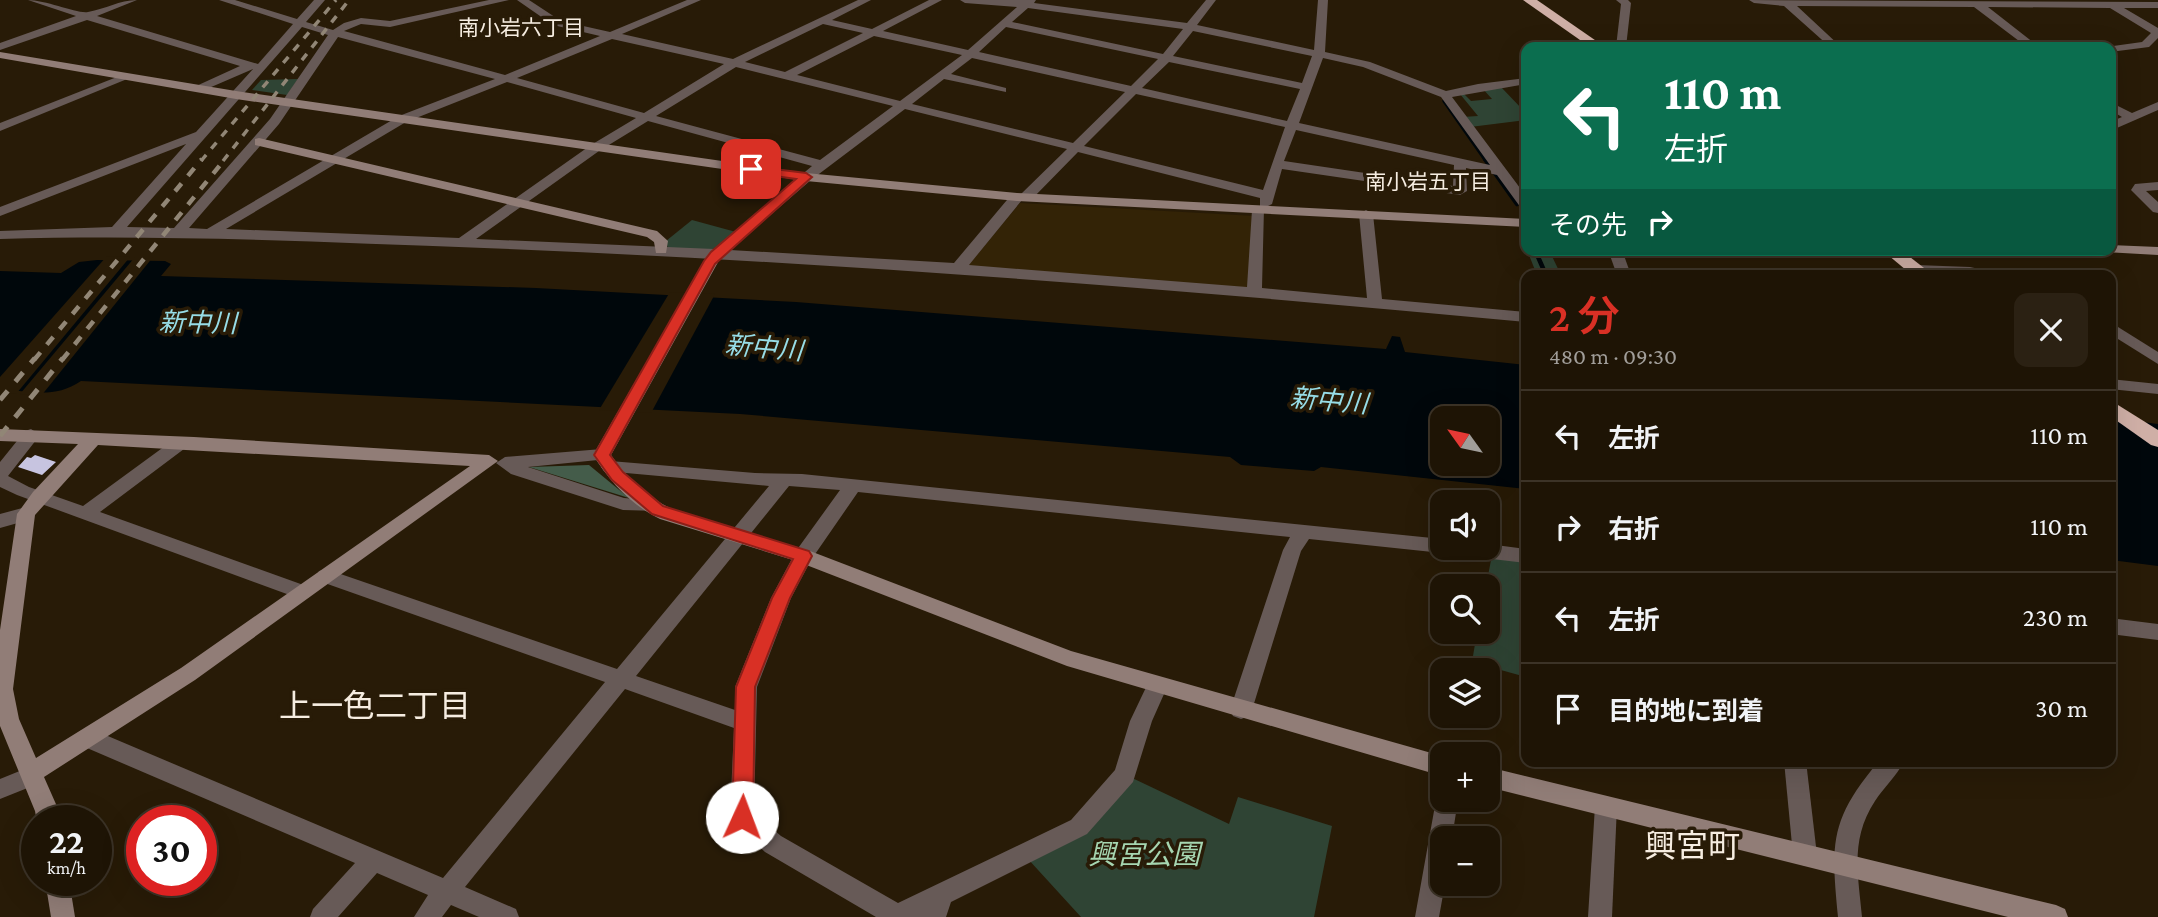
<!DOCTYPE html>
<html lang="ja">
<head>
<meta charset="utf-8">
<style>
  :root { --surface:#1e1405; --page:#2b2113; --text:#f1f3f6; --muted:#a19e9a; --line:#3c3327; --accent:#d93025 }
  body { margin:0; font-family:"Crimson Pro","Noto Sans JP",serif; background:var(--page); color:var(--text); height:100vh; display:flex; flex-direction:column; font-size:26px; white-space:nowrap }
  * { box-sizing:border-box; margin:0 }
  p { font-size:23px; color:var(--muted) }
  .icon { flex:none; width:38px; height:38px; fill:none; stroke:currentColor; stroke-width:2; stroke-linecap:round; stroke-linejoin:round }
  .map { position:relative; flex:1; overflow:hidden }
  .details { position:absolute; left:1521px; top:270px; width:595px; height:497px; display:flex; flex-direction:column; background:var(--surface); border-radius:14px; box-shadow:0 7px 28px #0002,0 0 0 2px var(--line) }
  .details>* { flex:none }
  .guide { position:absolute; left:1521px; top:42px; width:595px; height:214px; border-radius:14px; box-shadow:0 7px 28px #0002,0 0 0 2px var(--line); background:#0b6e4f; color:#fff; overflow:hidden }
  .needle { width:46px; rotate:303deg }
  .buttons { position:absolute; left:1430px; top:406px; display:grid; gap:14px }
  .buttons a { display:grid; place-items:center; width:70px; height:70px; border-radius:14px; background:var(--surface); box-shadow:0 7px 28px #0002,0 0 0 2px var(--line); font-size:35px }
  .speed { position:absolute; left:21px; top:805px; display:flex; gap:14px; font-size:35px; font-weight:700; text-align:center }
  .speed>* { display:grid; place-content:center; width:91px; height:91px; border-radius:50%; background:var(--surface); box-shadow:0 7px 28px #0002,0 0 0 2px var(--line); line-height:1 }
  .speed small { font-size:18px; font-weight:400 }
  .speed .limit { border:10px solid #d22; background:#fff; color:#111 }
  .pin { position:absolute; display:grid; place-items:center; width:60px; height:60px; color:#fff; margin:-30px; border-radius:14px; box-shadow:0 4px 10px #0006 }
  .me { position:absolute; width:77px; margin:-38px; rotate:2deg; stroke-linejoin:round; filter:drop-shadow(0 0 5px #0008) }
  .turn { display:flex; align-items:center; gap:24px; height:147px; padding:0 28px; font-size:32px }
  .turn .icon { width:91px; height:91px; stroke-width:2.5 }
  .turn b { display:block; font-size:49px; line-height:60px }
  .then { display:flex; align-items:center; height:66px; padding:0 28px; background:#0003; gap:14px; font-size:26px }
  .round { display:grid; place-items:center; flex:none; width:74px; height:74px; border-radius:14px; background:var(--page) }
  .summary { display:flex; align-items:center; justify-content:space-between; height:119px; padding:0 28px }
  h1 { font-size:42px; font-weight:600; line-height:52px; color:var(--accent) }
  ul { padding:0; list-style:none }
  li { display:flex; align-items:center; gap:21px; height:91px; padding:0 28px; border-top:2px solid var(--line) }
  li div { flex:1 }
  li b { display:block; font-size:26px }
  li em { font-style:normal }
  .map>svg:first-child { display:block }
</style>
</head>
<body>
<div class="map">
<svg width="2158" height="917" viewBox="0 0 2158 917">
  <rect width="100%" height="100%" fill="#281b07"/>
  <path fill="#332306" d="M1020,203L1255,216L1251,288L967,267Z"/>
  <g fill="#2f4434">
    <path d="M298,79L287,95L252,90L261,80Z"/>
    <path d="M1501,87L1522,109H1526V120L1470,127L1462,117L1478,116L1460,94L1463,93L1471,101L1492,99L1483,89Z"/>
    <path d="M692,220L736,232L708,253L668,249L666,241Z"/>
    <path d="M1527,250H1549L1561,275H1537Z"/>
    <path d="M1492,555L1526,559V677L1472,662L1477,632H1488L1486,586Z"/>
    <path d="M1128,776L1229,824L1238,797L1332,826L1314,917H1081L1028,859Z"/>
  </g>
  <path fill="#445c4a" d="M589,465L629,498L529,467Z"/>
  <g fill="#00070b" fill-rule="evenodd">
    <path d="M97,260L165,261L171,264L161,276L536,288L796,302L1386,349L1392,336L1400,337L1405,352L1526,365V489L1321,467L1314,471L1241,465L1230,457L740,414L81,381C55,399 30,391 0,389V271L61,273L79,262ZM1442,418H1488V464H1442Z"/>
    <path d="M2111,418L2158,424V566L2111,560Z"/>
  </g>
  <g fill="#281b07">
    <path d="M107,256L130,257L16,394L0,392V377Z"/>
    <path d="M135,257H153L41,396L20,394Z"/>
    <path d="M670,292L715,294L651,413L599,410Z"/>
  </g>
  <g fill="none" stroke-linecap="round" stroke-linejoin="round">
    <path stroke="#00070b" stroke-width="3.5" d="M1444,101L1486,161"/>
    <g stroke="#00070b" stroke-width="4.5">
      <path d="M1485,159L1517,204"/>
      <path d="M1535,250L1546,275"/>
    </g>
  </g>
  <path fill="#c7c4e0" d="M35,455L56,462L42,475L18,467L27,457L31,458Z"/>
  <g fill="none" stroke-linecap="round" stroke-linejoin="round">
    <g fill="#675a57" fill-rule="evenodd">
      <path d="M28,0C46,0 77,14 88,12C106,9 119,0 137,0L97,16L258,64L293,24L219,0H235L297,19L314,0H325L306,22L333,30L344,23L361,18L390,21L489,0H509L390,27L361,24L344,31L505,75L600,36L553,25L517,0H529L561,21L610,32L687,0H701L622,34L733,59L858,0H871L832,20L872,29L929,0H942L883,31L968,50L1017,7L965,3L960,0H1036L1034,3L1187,23L1206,0H1216L1197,25L1314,50L1318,0H1328L1325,52L1370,62L1446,91L1478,84L1526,78V84L1452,97L1526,196V209L1521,208L1497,175L1466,168L1467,191L1460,195L1282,169L1272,204L1264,208L1262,288L1367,298L1359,214L1366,210L1373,214L1382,299L1526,312V322C1178,289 832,262 484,248C322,242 162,234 0,239V231L112,227L186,144L0,216V207L196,132L253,69L202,91H194V87L240,66L87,20L0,50V43L76,16ZM1028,8L1183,29L1163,54L1012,22ZM823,24L863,33L785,72L745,62ZM302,27L328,35L270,119L174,228L127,227ZM1006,27L1158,59L1131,86L979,52ZM1193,31L1312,56L1302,83L1173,56ZM874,36L962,55L900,101L797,75ZM338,37L495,79L399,116L207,229L189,228L279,124ZM612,39L724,64L644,113L517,78ZM972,58L1125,92L1073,143L912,104L944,79L1006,92V88L951,74ZM1323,58L1363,67L1441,97L1490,165L1299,123ZM1169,62L1300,89L1287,121L1142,88ZM736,67L893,106L820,160L656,116ZM507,82L636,118L591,145L459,238L226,229L406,122ZM1136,94L1285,127L1263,190L1084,146ZM905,109L1067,149L1021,194H1012L954,263L730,250L811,180ZM648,121L812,166L714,249L476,239L599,151ZM1296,130L1454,165L1453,186L1284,161ZM1078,152L1260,198V206L1252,210L1247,287L969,265L1022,200H1031Z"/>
      <path d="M1616,0H1628L1631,3L1626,47H1616L1621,4Z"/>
      <path d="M1749,0L2158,2V8H2124L2158,28V38L2149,47L2110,52V47H2106L2142,42L2151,33L2110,8L1988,7L2039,47H2027L1974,7L1797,6L1841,47H1830L1784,6L1754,3Z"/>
      <path d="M122,75L132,77L0,131V123Z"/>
      <path d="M2110,102L2132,113L2158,102V110L2110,131V122L2122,117L2110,110Z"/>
      <path d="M2158,182V190L2146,191L2158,202V213L2153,212L2131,190L2135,184Z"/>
      <path d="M1608,250H1622L1631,275H1617Z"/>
      <path d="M1916,265L1970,267L1993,272L1995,275L1911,272L1909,269L1911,266Z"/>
      <path d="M2110,322L2158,352V364L2110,334Z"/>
      <path d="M2110,379L2158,384V394L2110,389Z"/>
      <path d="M31,429L40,435L8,476L29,487L83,506L176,438H188L191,442L188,446L100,512L309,587L312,592L309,597L302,599L295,597L17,495L0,487V462L25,431Z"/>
      <path d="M602,449L611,455L608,459L528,467L624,498L658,501L661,506L658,511L623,510L511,474L496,463L505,457Z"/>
      <path d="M610,461L755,473L802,474L1442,539V548H1488V544L1526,549V563L1458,555L1449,550L1442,553L1309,539L1301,551L1252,710L1249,716L1241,719L1233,716L1230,710L1283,550L1290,537L858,492L811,560L791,598L757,687L754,813L781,836L898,903L1071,820L1115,770L1130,721L1150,679L1157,676L1164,679L1168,685L1152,721L1133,782L1087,834L951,902L946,917H876L765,852L734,824L730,817L734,728L625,689L465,887L516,909L519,917H479L451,905L442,917H414L428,895L377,873L338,917H310L313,909L355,863L80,745L77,738L80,731L88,729L96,731L443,878L605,682L319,581L316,576L319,571L326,569L617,669L769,486L604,471L601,467ZM789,486L840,490L796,551L771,598L735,687V710L636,676Z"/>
      <path d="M26,507L32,509L35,514L32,519L0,528V514Z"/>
      <path d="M2110,618L2158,624V640L2110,634Z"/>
      <path d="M1784,761H1806L1817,855L1813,863L1805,866L1797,863L1793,855Z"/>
      <path d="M1879,761H1904C1897,776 1884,787 1875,801C1850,839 1858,874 1862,917H1838C1831,844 1829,820 1879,761Z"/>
      <path d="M32,766L40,769L43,776L40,783L0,799V779Z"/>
      <path d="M1442,792V800H1458L1452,838H1442V884H1445L1439,917H1415L1436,800Z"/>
      <path d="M1606,796L1614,799L1617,806L1612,917H1588L1595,806L1598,799Z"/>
    </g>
    <g fill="#917d77" fill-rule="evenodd">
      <path d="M0,52L236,91L806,173L1017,193L1526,219V227L1017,201L806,181L236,99L0,58Z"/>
      <path d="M259,138L657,231L668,241L666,253H656L654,242L647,237L255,145V139Z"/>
      <path d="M2110,245L2158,247V255L2105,252L2104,250H2110Z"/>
      <path d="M715,251L722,255L611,455C627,478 647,497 672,509L810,551L1071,651L1442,756V776L1067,666L796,561L660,519C631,505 610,482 593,455L708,255Z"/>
      <path d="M0,429L194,437L489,455L498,461L195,680L44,777L59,811L60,821L37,822L35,811L0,726V630L17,514L33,492L78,444L0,441ZM98,445L470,466L181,668L36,758L19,719L13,689L35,515Z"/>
      <path d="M1488,767L2056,905L2065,909L2068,917H2008L1488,787Z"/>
      <path d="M45,880H69L75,917H51Z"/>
    </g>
    <g fill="#cfafa6" fill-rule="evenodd">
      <path d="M1523,0H1537L1605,47H1590Z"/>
      <path d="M1882,250H1901L1933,275H1912Z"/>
      <path d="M2110,400L2158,430V447L2151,445L2110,416Z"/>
    </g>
    <g stroke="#918676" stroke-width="3.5" stroke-dasharray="8 8" stroke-linecap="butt">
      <path d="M201,161L336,0"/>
      <path d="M223,161L349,0"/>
    </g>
    <g stroke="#918676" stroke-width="4.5" stroke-dasharray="10 10" stroke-linecap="butt">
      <path d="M34,360L202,159"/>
      <path d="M62,360L225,159"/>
    </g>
    <g stroke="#918676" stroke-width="5" stroke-dasharray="12 12" stroke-linecap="butt">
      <path d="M0,400L35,358"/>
      <path d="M0,436L63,358"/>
    </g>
  </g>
  <path fill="#d93025" stroke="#8d1f18" stroke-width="2" d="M751,166L806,173L812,177L715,264L610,455L623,472L663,506L809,551L812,556L790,598L755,687L753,817L750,824L742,826L735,824L732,817L736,687L772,598L793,559L652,514L612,480L594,455L704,261L711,252L796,179L747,172V167Z"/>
  <g text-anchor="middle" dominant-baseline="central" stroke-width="7" stroke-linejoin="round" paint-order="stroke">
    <g font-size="21" fill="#f6ede1" stroke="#281b07">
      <text x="521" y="28">南小岩六丁目</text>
      <text x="1428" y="182">南小岩五丁目</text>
    </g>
    <g font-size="26" font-style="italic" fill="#97dde7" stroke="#281b07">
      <text transform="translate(198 323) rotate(1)">新中川</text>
      <text transform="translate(764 348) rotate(5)">新中川</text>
      <text transform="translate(1329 401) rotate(5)">新中川</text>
    </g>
    <g font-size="28" font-style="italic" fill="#a6d6b1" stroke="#281b07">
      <text x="1144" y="854">興宮公園</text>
    </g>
    <g font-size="32" fill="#f6ede1" stroke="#281b07">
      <text x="375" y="706">上一色二丁目</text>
      <text x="1692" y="846">興宮町</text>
    </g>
  </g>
</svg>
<div class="buttons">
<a><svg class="needle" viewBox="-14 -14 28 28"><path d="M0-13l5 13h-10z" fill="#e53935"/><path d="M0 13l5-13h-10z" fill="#a19e9a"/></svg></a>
<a><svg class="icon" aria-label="sound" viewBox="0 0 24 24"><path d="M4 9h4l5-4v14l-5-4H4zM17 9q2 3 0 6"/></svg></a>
<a><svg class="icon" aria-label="search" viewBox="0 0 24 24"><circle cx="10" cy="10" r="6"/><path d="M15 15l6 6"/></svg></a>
<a><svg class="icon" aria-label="layers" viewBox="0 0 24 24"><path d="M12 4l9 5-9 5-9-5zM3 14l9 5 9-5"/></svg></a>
<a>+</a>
<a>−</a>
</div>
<div class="speed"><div>22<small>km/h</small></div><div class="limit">30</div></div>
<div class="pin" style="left:751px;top:169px;background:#d93025"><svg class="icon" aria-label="arrive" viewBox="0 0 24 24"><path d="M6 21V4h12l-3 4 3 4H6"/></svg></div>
<svg class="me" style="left:742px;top:817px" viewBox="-20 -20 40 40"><circle r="19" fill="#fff"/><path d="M0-13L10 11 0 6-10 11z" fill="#d93025"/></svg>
<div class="guide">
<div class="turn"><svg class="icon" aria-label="left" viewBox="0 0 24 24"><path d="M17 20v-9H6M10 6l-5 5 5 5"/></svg><div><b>110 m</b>左折</div></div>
<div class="then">その先<svg class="icon" aria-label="right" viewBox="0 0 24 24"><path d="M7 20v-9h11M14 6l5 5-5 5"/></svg></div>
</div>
<section class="details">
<div class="summary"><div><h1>2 分</h1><p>480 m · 09:30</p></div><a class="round"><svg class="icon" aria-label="close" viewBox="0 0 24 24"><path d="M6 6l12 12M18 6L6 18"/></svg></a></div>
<ul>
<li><svg class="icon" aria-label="left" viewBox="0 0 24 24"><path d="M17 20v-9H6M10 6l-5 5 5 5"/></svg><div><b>左折</b></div><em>110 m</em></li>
<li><svg class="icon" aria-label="right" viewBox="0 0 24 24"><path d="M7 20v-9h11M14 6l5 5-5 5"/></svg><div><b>右折</b></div><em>110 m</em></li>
<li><svg class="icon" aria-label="left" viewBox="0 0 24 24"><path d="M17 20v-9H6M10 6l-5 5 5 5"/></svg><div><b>左折</b></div><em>230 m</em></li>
<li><svg class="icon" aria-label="arrive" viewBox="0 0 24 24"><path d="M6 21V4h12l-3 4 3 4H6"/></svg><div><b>目的地に到着</b></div><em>30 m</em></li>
</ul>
</section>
</div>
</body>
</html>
